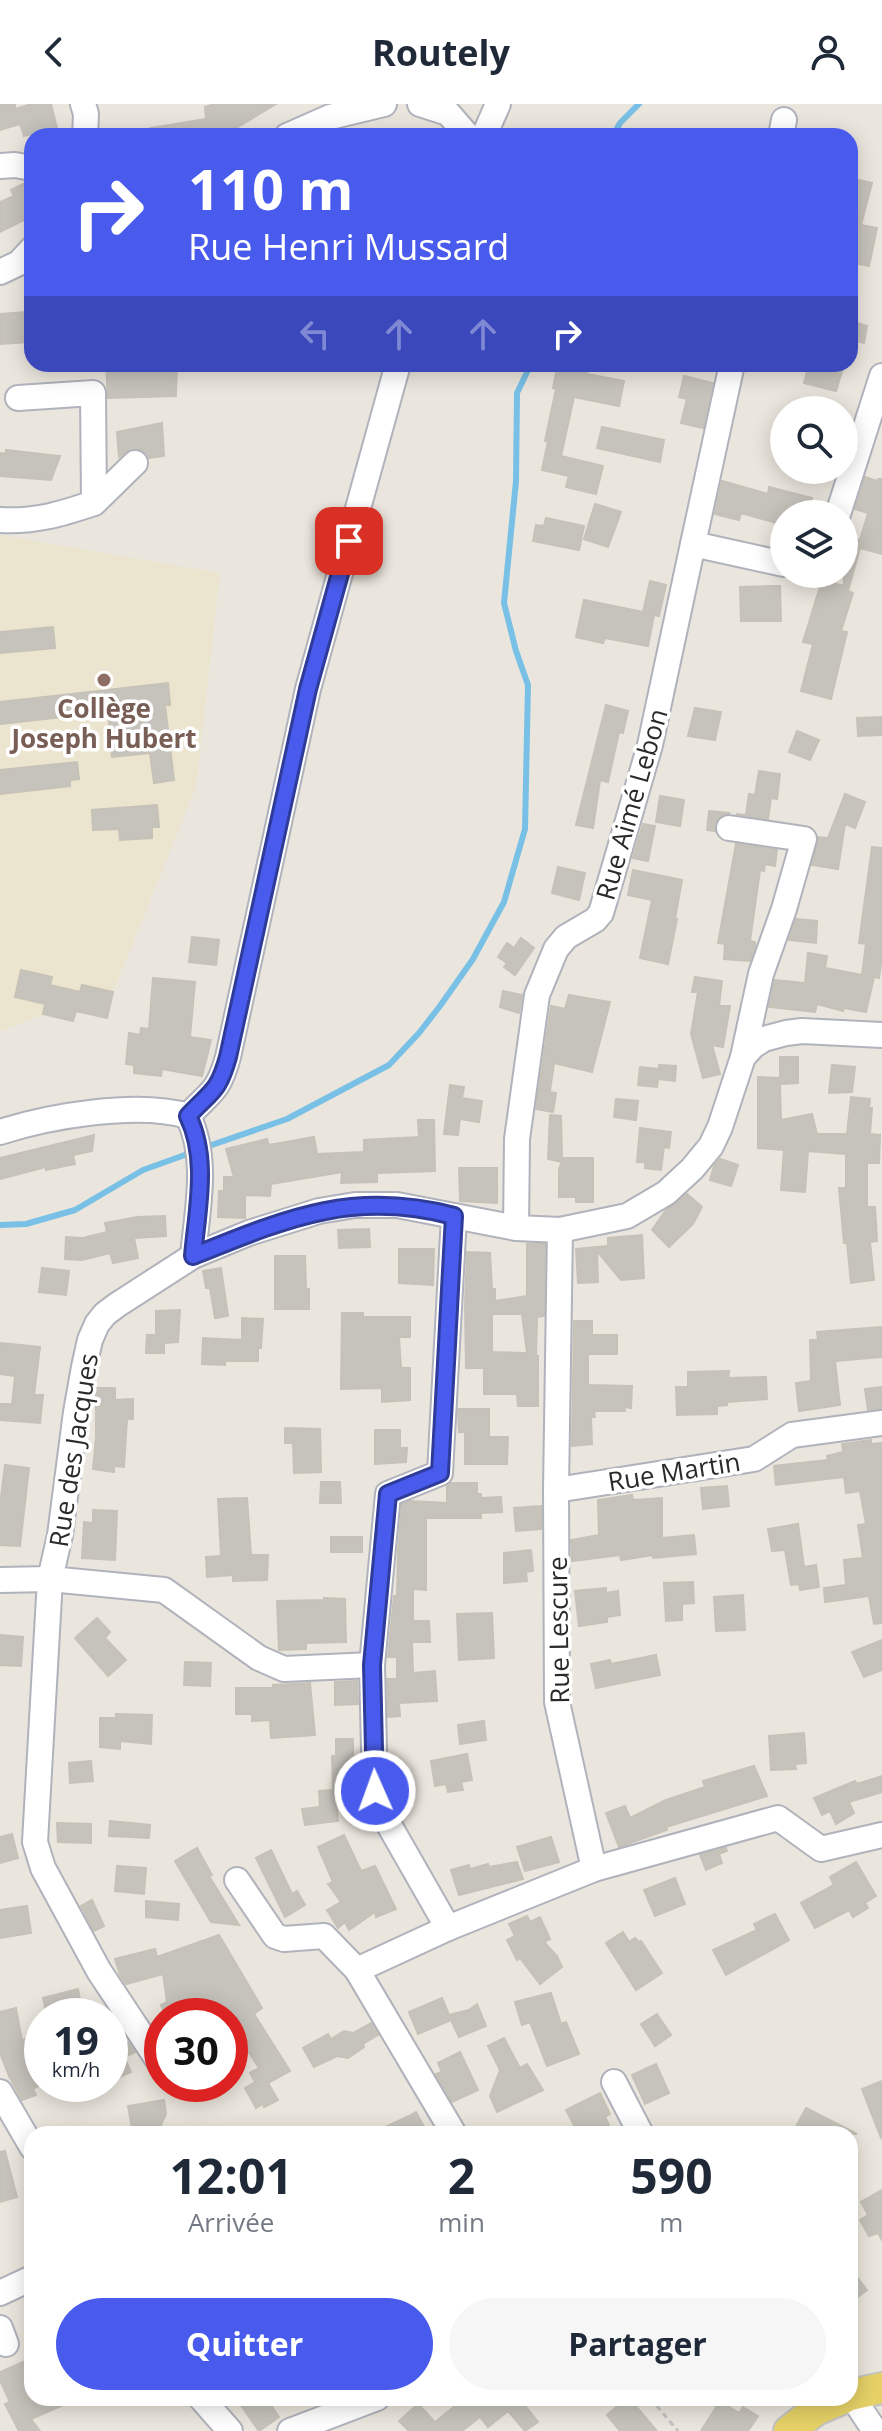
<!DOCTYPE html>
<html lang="fr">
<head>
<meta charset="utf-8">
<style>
  :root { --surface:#fff; --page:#f6f6f7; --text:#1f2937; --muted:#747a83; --accent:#495bec }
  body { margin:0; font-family:"Open Sans",sans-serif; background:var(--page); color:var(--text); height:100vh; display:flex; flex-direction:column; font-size:30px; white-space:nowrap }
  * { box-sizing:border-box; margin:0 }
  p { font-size:26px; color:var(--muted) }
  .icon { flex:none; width:44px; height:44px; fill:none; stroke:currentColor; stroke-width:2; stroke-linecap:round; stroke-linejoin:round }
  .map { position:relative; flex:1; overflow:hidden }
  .panel { position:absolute; left:24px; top:2022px; width:834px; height:280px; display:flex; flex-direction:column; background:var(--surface); border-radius:24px; box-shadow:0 4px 20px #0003 }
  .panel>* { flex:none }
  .banner { position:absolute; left:24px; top:24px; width:834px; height:244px; border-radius:24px; box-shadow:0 4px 20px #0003; background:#495bec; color:#fff; overflow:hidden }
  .tools { position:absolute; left:770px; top:292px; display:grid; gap:16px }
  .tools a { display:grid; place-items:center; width:88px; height:88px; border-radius:50%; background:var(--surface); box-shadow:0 4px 20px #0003; font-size:40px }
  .speed { position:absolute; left:24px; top:1894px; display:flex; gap:16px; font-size:40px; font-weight:700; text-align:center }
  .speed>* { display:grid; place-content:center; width:104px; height:104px; border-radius:50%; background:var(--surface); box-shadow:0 4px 20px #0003; line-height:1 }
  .speed small { font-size:20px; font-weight:400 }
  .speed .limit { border:12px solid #d22; background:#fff; color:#111 }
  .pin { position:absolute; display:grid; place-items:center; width:68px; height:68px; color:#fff; margin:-34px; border-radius:16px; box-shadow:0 4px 12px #0006 }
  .me { position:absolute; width:88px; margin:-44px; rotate:358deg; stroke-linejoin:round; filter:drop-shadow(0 0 6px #0008) }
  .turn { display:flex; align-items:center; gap:28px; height:168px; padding:0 32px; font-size:36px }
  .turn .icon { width:104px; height:104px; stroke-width:2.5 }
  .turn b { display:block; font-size:56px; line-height:68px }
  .lanes { display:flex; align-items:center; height:76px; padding:0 32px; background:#0003; justify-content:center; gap:40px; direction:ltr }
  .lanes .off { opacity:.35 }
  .eta { display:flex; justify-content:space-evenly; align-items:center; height:136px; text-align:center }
  .eta b { font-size:48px; font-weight:700; line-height:56px }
  .cta { display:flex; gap:16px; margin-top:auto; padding:16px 32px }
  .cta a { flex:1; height:92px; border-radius:48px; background:var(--accent); color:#fff; font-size:32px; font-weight:700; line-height:92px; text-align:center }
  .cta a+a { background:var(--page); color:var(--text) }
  header { display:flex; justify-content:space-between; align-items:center; height:104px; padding:0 32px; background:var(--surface); font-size:36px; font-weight:700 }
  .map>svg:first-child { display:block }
</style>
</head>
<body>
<header><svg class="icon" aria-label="back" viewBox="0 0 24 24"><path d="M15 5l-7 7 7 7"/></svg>Routely<svg class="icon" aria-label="person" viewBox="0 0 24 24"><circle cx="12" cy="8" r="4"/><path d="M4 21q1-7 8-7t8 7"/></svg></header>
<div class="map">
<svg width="882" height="2327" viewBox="0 0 882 2327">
  <rect width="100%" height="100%" fill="#ebe6dd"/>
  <path fill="#ebe4ce" d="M0,431L220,469L196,683L113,888L107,914L76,908L73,917L43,911L0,927Z"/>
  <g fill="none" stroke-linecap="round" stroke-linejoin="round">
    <g stroke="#78c0e5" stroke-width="6">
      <path d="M613,32L620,19L639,0"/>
      <path d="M203,1044L287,1015L389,961L419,929L440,902L473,855L504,798L525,725L528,581L516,547L504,499L516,377L517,289L531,260"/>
      <path d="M0,1121L26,1120L75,1106L143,1066L193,1048"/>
    </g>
  </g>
  <g fill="#c6c3bc" stroke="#c6c2b7" stroke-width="2" fill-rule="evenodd">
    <path d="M0,0H15V5L32,0H51L57,24L24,32L20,20L0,26Z"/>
    <path d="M215,0H276L236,24L208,32H150V24L206,15L205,3Z"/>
    <path d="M850,74L872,79L861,121L877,124L869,162L850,158Z"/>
    <path d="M27,78L32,79V106L26,109L28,114L0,128V98L14,92L11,86Z"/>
    <path d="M26,208L28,238L0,240V210Z"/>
    <path d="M850,217L867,222L864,239L850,235Z"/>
    <path d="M177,260L176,292L108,294L106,261Z"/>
    <path d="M558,260H590L587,270L624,277L619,302L574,293L561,352L603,362L596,390L566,383L569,372L542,366L548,337H545L556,285L553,284Z"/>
    <path d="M809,260H844L836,287L804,279Z"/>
    <path d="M684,272L713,279L703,324L681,319L687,295L679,293Z"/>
    <path d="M162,319L164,352L149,354L140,345L132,344L119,353L117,328Z"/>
    <path d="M602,323L664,336L660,358L597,344Z"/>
    <path d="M6,346L60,352L51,376L0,372V349L6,350Z"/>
    <path d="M865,373L877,377L878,375H882V450L860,444L848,487L853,489L841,527L847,528L831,595L801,587L813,540L803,538L822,476L844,482V431L860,436L868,409L855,405Z"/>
    <path d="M722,377L768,390L769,383L812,394L808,410H784V421L741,409L739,416L715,410Z"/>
    <path d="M595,400L621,408L608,443L584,435Z"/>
    <path d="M546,414L584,422L579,446L533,437L536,421L544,422Z"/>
    <path d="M650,477L666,481L659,512L654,511L648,542L605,534L603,539L576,533L584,496L653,510L643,508Z"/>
    <path d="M773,482H780L781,517H741L740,483Z"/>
    <path d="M53,523L55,544L0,549V528Z"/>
    <path d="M168,579L170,601H165L174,676L154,679L150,649L112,653L108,608L0,620V598Z"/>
    <path d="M606,601L628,607L623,629L619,628L608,678L600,676L593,724L576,721Z"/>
    <path d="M695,604L721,608L715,636L688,632Z"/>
    <path d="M882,613V631L858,632L857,614Z"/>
    <path d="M797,627L819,636L810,656L789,648Z"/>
    <path d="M77,658L79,675L70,676V682L0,690V666Z"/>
    <path d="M759,667L780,670L777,695L771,694L768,715L736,710L746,711L749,690L755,691Z"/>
    <path d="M845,690L865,698L855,724L845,720L838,765L812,761L818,733L828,734Z"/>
    <path d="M660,692L684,696L680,722L656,718Z"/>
    <path d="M157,701L159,723H152V734L120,736L119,725L93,726L92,706Z"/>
    <path d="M709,707L730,709L718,714L714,721L715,727L707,726Z"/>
    <path d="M643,720L655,722L648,757L633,754Z"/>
    <path d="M736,740L777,746L775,762L765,760L764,767L760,766L750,837L755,838V843L750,857L724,855L725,840L718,839Z"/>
    <path d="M872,743L882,744V854L879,874L874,873L866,908L844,904L843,907L817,900L815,908L769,903L775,876L805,879L808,849L827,852L825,864L862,871L866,840L859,839Z"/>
    <path d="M558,763L585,769L579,796L552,789Z"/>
    <path d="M633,766L682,776L675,815H677L668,860L640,854L652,796L628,791Z"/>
    <path d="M796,815L817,817L816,839L789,836Z"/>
    <path d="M192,833L219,836L216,861L189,858Z"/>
    <path d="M521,834L534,844L515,871L504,863L507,859L498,853L507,839L514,844Z"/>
    <path d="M21,866L52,873L50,881L80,888L82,881L113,888L107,914L76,907L73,917L43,910L45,900L15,893Z"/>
    <path d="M695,873L722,877L719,902H730L723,943L712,941L720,970L703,974L691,930L698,888H692Z"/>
    <path d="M153,874L195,878L190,933L211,936L202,972L162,965L161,972L134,969V961L126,960L129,929L140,931L141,924L149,925Z"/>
    <path d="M503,887L522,891L519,909L500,903Z"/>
    <path d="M569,891L610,898L592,968L554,959L550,987L540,986L556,989L553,1008L536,1005L551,902L565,905Z"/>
    <path d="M780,953H798V979L780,980L781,1016L812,1010L817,1030H847L851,993L870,995L869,1004H872L870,1030L880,1031L879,1059H867V1103H875L876,1119L877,1137L870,1138L874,1176L851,1179L847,1139H844L839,1084H846V1050L808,1047L805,1088L781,1086L784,1046L758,1044V973L780,974Z"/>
    <path d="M659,961L676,962L675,977L658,975L657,983L638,981L640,963L659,965Z"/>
    <path d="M832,961L855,963L852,988L829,989Z"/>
    <path d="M450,981L464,983L462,994L482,997L479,1018L460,1015L458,1031L444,1030Z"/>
    <path d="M616,995L638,997L636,1016L614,1013Z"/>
    <path d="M550,1011L561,1012L562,1054H593V1098H576V1093H559V1065L562,1058L548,1055Z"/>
    <path d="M418,1016H434L435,1067L377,1069V1078L341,1079L342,1068L271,1080L270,1092L245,1091V1114L218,1113L219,1087H224V1073H234L226,1045L267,1035L269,1041L314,1033L317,1050L364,1048V1036L419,1033Z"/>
    <path d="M640,1024L671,1028L669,1044L664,1043L661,1066L645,1064V1058H637Z"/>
    <path d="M94,1031L92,1047L73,1051L75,1060L46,1066V1063L0,1075V1054Z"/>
    <path d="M720,1055L738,1061L731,1082L710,1076L714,1062Z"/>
    <path d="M459,1064H497V1099L460,1097Z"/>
    <path d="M687,1090L702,1103L693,1120L669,1143L652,1126L666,1106Z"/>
    <path d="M165,1112L166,1132L134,1134L138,1154L113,1159L110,1149L82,1156L65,1155L66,1133L83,1134L107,1128L105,1119L137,1113Z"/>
    <path d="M369,1125L370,1143L339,1144L338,1126Z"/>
    <path d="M642,1131L644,1174L621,1176L597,1147L598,1178L578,1179L576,1145L608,1142V1134Z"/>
    <path d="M527,1140H545L544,1212L537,1213L536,1252H538V1302H518L517,1290H484V1264H466L465,1201L467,1148L490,1149L492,1185H495V1197L527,1192ZM492,1210H522L527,1249L492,1248Z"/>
    <path d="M399,1145H434L433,1181L399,1179Z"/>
    <path d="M275,1152H305L306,1185H309V1205H275Z"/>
    <path d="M42,1164L69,1167L66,1191L39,1188Z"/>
    <path d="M221,1164L228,1212L215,1214L210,1184H206L203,1167Z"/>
    <path d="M180,1206L178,1238L164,1239V1249H146L147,1231H156V1207Z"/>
    <path d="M342,1209H363V1213H410V1233H399L401,1264H410V1296L382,1298V1284L341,1285Z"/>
    <path d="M242,1214L263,1215L261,1244H258V1257H225V1261L202,1260L203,1234L242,1236Z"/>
    <path d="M574,1217H592V1231H617V1250H588V1281L632,1282L631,1304L624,1303L625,1307H594L595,1313H591L592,1340L572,1342Z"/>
    <path d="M882,1223V1253L835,1257L840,1301L799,1307L796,1279L811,1277L810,1236H818L817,1228Z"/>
    <path d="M0,1239L40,1243L34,1291H43L40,1319L0,1316V1300H12L15,1272L0,1270Z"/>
    <path d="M729,1267L728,1274L766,1273L767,1295L727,1298V1301L717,1302V1310L677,1311L676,1283H688V1268Z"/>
    <path d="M882,1283V1304L868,1306L865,1285Z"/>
    <path d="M96,1284H115V1296L133,1295V1315H127L124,1363L114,1362V1368L93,1365L96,1333Z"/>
    <path d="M458,1305H489V1333H508L507,1360H465V1328H459Z"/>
    <path d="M285,1324L320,1325L321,1368L294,1369L293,1339H285Z"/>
    <path d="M375,1326H400V1344H407L406,1358L375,1360Z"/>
    <path d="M871,1336V1340L882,1339V1519L874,1520L869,1492L825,1498L824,1484L846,1481L844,1456L863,1454L858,1421L866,1420L860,1387L846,1389L844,1373L776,1381L774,1362L828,1356L827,1352L843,1348L842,1340Z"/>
    <path d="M5,1361L29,1364L20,1442L0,1441V1402Z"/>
    <path d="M321,1378H340L341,1399H320Z"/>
    <path d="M451,1379H477V1390H481V1394L501,1393L502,1408L481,1409V1414H426V1486L413,1485V1517H429L430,1538H412L413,1569L435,1567L437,1597L399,1599L400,1612L388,1613L387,1575H397V1553H388L394,1492H397L398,1448L402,1400L410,1397L447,1399V1382Z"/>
    <path d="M727,1382L729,1402L703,1405L701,1384Z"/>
    <path d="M632,1391L633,1396L662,1394V1434L694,1431L696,1450L653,1454V1451L621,1456L620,1451L572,1457L571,1436L599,1431L598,1396Z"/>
    <path d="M247,1394L251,1451H268L267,1476L233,1477V1471L207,1473L206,1453L221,1452L218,1395Z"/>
    <path d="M541,1402V1425L516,1427L514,1404Z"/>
    <path d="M93,1406L117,1407L115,1456L82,1454L84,1418L93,1419Z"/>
    <path d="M798,1420L804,1463L816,1461L819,1483L800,1486L799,1480L791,1481L785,1446L772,1447L768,1425Z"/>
    <rect x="331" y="1433" width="31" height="15"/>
    <path d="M531,1446L533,1467L526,1468L527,1477L504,1479V1449Z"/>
    <path d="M693,1478L694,1499L682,1500V1516L666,1517L664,1479Z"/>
    <path d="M606,1484V1489L618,1487L620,1511L607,1513V1518L579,1522L575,1487Z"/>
    <path d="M743,1491L745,1526L716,1527L714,1493Z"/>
    <path d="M324,1494L345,1495L346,1538L306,1539V1545L279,1546L277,1497L324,1496Z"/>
    <path d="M492,1509L494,1554L459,1556L457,1510Z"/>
    <path d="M97,1514L110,1528L105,1534L126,1556L108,1572L75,1534Z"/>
    <path d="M0,1531L23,1533L21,1562L0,1561Z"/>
    <path d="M882,1536V1566L864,1573L852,1548Z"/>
    <path d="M656,1551L660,1571L596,1584L591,1560L610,1556L611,1560Z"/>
    <path d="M185,1558L211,1559L210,1582L184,1581Z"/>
    <path d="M357,1577L358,1600L335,1601V1578Z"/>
    <path d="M310,1579L315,1631L271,1634L270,1616L252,1617V1610H236V1584H273V1581Z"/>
    <path d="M116,1610L152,1611L151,1640L120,1637V1645L100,1643V1614H116Z"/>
    <path d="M484,1617L486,1636L460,1640L458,1621Z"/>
    <path d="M804,1629L806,1659L795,1660L796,1665L771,1666L769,1632Z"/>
    <path d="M336,1635H353V1657H351L352,1696L336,1697L338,1717L305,1721L302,1705L320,1703L319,1687L333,1686L332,1652H336Z"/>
    <path d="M467,1650L472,1676L461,1678L463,1686L448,1688L446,1680L435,1682L431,1657Z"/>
    <path d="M91,1657L93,1677L70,1679L69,1659Z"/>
    <path d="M754,1662L767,1692L666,1723L667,1726L619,1743L606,1709L625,1702L630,1714L666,1696L705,1683L703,1677Z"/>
    <path d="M882,1672V1688L849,1698L854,1709L836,1720L830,1707L822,1711L814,1694L855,1677L857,1680Z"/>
    <path d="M110,1717L150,1721L149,1734L109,1732Z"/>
    <path d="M57,1719L91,1720V1739L58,1738Z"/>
    <path d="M12,1730L18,1754L0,1759V1733Z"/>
    <path d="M344,1731L361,1767L375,1762L396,1805L376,1813L375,1808L349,1826L345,1818L338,1824L327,1806L341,1798L328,1780L333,1778L318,1743Z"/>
    <path d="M551,1733L559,1758L525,1767L517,1743Z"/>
    <path d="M197,1744L212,1771L209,1772L239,1821L211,1818L175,1757Z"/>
    <path d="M726,1744L727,1747L719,1750L722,1759L706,1766L700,1751Z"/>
    <path d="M271,1746L292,1790L297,1787L305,1801L285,1813L256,1754Z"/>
    <path d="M517,1758L523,1775L459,1791L451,1766L469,1761L470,1765L488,1760L489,1763Z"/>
    <path d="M856,1758L876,1792L865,1799L868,1804L853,1813L849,1806L815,1824L801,1799L834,1781L830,1773Z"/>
    <path d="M117,1762L146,1764L144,1790L115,1787Z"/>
    <path d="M675,1774L685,1800L655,1812L644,1786Z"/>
    <path d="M92,1796L104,1822L94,1827L81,1802Z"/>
    <path d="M146,1797L179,1800L178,1816L146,1813Z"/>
    <path d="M27,1802L31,1829L0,1834V1806Z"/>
    <path d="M775,1810L789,1836L726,1871L713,1846L757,1826L754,1820Z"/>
    <path d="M527,1812L530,1818L540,1813L550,1835L544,1838L557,1852L562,1863L540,1880L520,1854L517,1856L507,1836L515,1832L509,1820Z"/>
    <path d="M623,1828L629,1838L635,1834L639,1838L641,1837L662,1869L636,1886L606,1839Z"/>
    <path d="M219,1831L262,1904L254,1910L290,1967L268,1979L278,1996L264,2003L263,2000L256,2004L245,1984L255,1978L250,1969L259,1964L230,1920V1912H166L161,1901L167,1898L163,1870L126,1880L120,1871L115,1855L155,1845L157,1853Z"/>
    <path d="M78,1885L83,1912H57L56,1909L47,1911L43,1894Z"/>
    <path d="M551,1889L561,1920L566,1918L579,1950L547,1962L530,1918L522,1921L515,1898Z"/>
    <path d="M442,1894L449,1911L469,1906L477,1900L486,1922L459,1933L451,1916L418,1930L409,1908Z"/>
    <path d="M16,1904L22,1937L29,1933L42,1962V1980L33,1985L36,1991L22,1996L9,1972L0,1949V1908Z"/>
    <path d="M657,1910L671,1931L655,1942L641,1920Z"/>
    <path d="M110,1919L119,1940L128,1938L135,1948L124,1953L131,1968L110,1977Z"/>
    <path d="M371,1919L378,1931L363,1940L364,1943L348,1954L337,1952L314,1963L303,1944L328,1930L331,1935L344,1927L353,1929Z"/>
    <path d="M504,1934L520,1964L527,1960L543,1986L497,2008L490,1992L500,1966L488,1942Z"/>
    <path d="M460,1948L478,1986L452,1998L436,1970L442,1968L438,1959Z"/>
    <path d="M656,1960L669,1989L645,2000L632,1971Z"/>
    <path d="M882,1977V2033L881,2034L862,1985Z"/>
    <path d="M600,1989L610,2010L605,2013L609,2021L590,2030H586L583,2024L577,2027L566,2006Z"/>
    <path d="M164,1996L166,2010L161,2021L162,2030H133L128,2002Z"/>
    <path d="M806,2004L857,2030H792Z"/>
    <path d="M416,2008L428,2030H371L409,2012Z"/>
    <path d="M5,2047L17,2093L0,2098V2048Z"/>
    <path d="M882,2086V2136L878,2129L869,2132L860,2116L868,2111L861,2098Z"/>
    <path d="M850,2164L867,2186L850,2199Z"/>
    <path d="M32,2254V2294H79L31,2315L40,2327H19L5,2300L10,2298L0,2276V2268Z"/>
    <path d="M236,2294H266L279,2313L259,2327Z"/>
    <path d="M465,2294H502L508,2302L519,2294L538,2318L525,2327L508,2307L488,2323L480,2313L462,2327H409L399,2317L418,2300L435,2318Z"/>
    <path d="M627,2294H629L657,2327H620L607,2311Z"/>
    <path d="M720,2297L739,2309L743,2303L758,2312L748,2327H701Z"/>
  </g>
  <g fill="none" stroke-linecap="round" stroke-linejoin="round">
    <g stroke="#b0b2bc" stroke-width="28">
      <g id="minor">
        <path d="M83,0L86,10L85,32"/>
        <path d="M420,0L448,9L468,32"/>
        <path d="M287,32L330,13L384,0"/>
        <path d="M484,32L498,0"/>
        <path d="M781,32L784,16"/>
        <path d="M0,62L15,61L32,64"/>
        <path d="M0,168L19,159L32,145"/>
        <path d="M94,399L135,359"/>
        <path d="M838,410L882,272"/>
        <path d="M0,416C36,418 61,410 94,399L93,289L18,294"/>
        <path d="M693,440L732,260"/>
        <path d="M729,724L804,735L784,805L761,870L743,953"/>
        <path d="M188,1012C211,987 218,989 228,953L308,585L398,260"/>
        <path d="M0,1028C50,1012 137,997 188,1012C209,1055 197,1106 193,1152"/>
        <path d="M516,1124L517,1035L537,891L556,845L566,833L595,816L601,809L650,641L693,440L784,460"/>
        <path d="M556,1386L754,1355L792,1331L882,1319"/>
        <path d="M0,1476L50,1475L164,1486L259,1554L284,1565L372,1561"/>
        <path d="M594,1765L778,1714L821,1745L882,1731"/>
        <path d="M237,1776L275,1832L284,1835L324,1832L357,1866"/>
        <path d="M448,1824L594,1765L557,1598L556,1386L560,1126"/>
        <path d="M162,1962L99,1867L43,1764L35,1738L50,1475L60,1431L76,1308L84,1263L90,1236L97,1220L105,1210L117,1201L193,1152L249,1129L319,1107L355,1101H397L516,1124L560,1126L627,1112L666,1089L692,1065L711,1042L720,1023L743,953L753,942L764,935L786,929L802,927L882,931"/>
        <path d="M614,1978L641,2030"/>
        <path d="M0,1988L32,2043"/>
        <path d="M454,2030L357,1866L448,1824L380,1705L375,1687L372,1561L388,1390L440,1369L454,1112"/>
        <path d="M0,2189L32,2174"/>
        <path d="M0,2224L6,2240"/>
        <path d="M851,2291L875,2327"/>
        <path d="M201,2294L230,2327"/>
        <path d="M290,2327L377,2294"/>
      </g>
    </g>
    <g stroke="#c3c3c3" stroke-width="34">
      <g id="major">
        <path d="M850,2291L882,2284"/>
        <path d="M789,2327L816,2306L844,2294"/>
      </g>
    </g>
    <path stroke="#c3c3c3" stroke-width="3" stroke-dasharray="6 4" stroke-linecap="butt" d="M650,2294L678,2327"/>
    <use href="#minor" stroke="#fff" stroke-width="24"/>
    <use href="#major" stroke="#e6d167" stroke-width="30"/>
  </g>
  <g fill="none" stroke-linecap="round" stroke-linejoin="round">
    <g stroke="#2f3b99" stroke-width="20">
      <path id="route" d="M349,437L308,585L228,953C218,989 211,987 188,1012C209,1055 197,1106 193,1152C285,1115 353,1085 454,1112L440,1369L388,1390L372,1561L375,1687"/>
    </g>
    <use href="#route" stroke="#495bec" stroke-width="14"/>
  </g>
  <circle fill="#8d6e63" stroke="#fff" stroke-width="3" cx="104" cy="576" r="8"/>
  <g text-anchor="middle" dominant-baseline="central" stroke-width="7" stroke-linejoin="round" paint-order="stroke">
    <g font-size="26" font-weight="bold" fill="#785e54" stroke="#fff">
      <text x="104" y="604">Collège<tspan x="104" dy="30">Joseph Hubert</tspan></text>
    </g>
    <g font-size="26" fill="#2a2a2a" stroke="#fff">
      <text transform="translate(631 700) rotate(-74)">Rue Aimé Lebon</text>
      <text transform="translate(73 1346) rotate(-81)">Rue des Jacques</text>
      <text transform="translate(674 1367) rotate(-9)">Rue Martin</text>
      <text transform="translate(558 1526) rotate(-91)">Rue Lescure</text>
    </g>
  </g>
</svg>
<div class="tools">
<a><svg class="icon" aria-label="search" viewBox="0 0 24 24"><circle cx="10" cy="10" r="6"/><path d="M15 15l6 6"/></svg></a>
<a><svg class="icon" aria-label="layers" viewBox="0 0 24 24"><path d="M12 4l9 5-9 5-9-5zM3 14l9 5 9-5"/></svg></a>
</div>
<div class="speed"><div>19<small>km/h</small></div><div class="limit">30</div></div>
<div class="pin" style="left:349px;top:437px;background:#d93025"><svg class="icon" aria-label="arrive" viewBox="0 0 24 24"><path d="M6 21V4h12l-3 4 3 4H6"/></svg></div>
<svg class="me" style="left:375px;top:1687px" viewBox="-20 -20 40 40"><circle r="17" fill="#495bec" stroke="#fff" stroke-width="3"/><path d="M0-11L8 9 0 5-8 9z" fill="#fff"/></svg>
<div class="banner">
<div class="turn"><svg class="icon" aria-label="right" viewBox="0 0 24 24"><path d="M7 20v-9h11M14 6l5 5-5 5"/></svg><div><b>110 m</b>Rue Henri Mussard</div></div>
<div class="lanes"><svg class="icon off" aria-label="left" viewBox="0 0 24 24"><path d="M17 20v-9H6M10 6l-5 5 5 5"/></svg><svg class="icon off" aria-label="ahead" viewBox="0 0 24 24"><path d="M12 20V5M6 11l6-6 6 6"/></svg><svg class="icon off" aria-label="ahead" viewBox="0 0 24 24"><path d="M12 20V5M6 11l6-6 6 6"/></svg><svg class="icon" aria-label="right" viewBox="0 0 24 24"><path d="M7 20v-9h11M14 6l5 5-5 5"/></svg></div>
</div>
<section class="panel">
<div class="eta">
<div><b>12:01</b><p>Arrivée</p></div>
<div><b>2</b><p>min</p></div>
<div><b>590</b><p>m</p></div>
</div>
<div class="cta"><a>Quitter</a><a>Partager</a></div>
</section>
</div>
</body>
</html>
